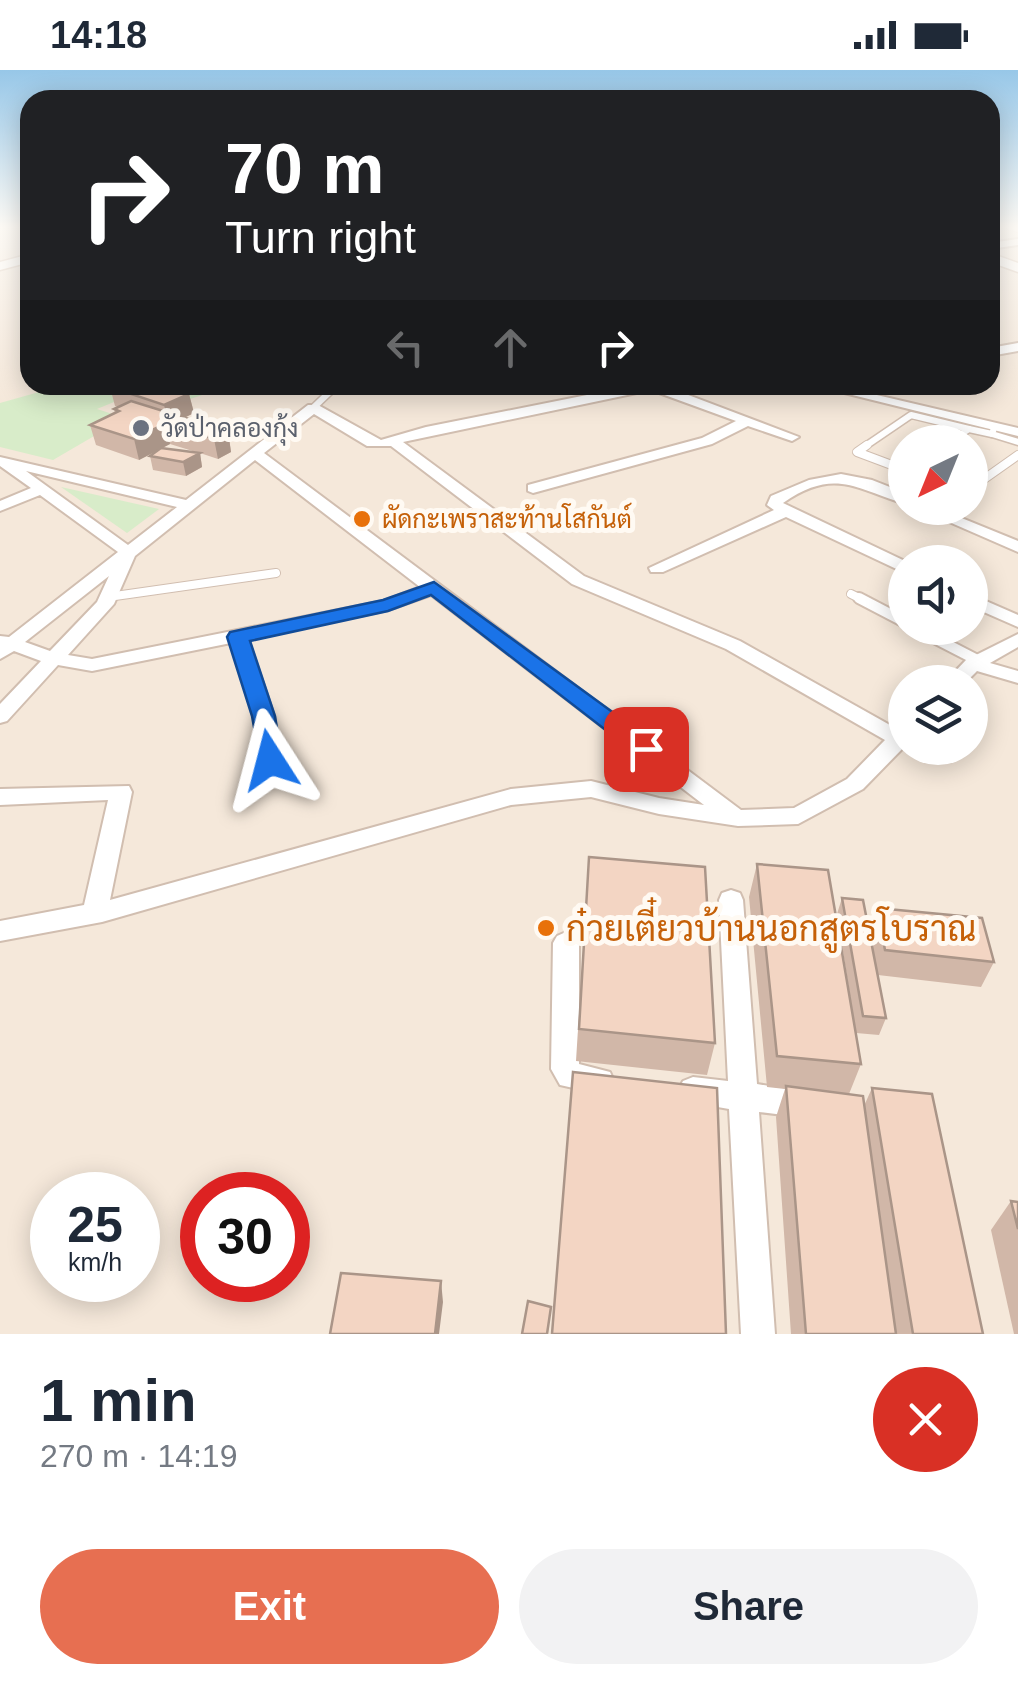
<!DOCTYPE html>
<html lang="en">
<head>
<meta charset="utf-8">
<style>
  :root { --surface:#fff; --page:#f2f2f3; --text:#1f2937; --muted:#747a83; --accent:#e76f51 }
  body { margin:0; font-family:Arial,Sarabun,sans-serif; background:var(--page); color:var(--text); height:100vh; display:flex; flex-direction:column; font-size:38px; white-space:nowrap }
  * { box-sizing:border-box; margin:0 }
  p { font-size:32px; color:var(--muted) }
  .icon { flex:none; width:55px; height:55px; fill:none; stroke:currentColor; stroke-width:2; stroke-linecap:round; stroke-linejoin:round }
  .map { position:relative; height:1264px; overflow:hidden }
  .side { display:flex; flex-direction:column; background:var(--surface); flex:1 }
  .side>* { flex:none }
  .top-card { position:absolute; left:20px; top:20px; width:980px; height:305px; border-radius:30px; box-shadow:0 5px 25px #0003; background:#202124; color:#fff; overflow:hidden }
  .needle { width:65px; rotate:223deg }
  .fabs { position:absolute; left:888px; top:355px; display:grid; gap:20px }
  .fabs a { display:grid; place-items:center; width:100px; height:100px; border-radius:50%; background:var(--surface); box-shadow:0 5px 25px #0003; font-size:50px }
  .speed { position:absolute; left:30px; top:1102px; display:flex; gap:20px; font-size:50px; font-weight:700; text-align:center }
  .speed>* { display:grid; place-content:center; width:130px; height:130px; border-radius:50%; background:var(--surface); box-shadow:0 5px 25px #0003; line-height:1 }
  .speed small { font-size:25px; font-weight:400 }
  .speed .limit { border:15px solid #d22; background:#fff; color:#111 }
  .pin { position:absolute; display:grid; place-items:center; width:85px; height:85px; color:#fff; margin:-42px; border-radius:20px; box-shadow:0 5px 15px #0006 }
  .me { position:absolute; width:110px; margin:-55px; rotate:351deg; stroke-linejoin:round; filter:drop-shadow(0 0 8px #0008) }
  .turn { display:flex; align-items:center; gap:35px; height:210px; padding:0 40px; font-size:45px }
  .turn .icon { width:130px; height:130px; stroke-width:2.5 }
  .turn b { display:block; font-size:70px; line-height:85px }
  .lanes { display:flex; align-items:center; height:95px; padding:0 40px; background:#0003; justify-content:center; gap:50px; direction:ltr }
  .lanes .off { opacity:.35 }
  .round { display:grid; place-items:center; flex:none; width:105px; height:105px; border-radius:52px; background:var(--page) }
  .head { display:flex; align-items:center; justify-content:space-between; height:170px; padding:0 40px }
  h1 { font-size:60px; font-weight:700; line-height:75px }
  .button { display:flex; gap:20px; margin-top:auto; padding:20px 40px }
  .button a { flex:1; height:115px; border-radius:60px; background:var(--accent); color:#fff; font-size:40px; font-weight:700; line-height:115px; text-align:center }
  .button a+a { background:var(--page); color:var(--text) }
  .status { display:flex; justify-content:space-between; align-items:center; height:70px; padding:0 50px; background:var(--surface); direction:ltr }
  .status svg { height:28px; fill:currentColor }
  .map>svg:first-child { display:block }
</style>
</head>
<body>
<div class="status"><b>14:18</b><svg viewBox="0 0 49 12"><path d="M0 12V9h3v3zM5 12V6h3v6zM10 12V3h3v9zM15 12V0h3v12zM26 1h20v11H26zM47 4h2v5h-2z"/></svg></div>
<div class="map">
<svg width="1018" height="1264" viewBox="0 0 1018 1264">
  <rect width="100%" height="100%" fill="#fdf6ec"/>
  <path fill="#f5e8da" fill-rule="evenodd" d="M0,157H30V315H990V157H1018V1264H0ZM905,372H970V438H905ZM905,492H970V558H905ZM905,612H970V678H905ZM52,1125H138V1210H52ZM202,1125H288V1210H202Z"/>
  <g fill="#d8ecc9">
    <path d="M64,315H233L187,330L148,318L97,339L125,348L53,390L0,377V333Z"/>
    <path d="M61,417L159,439L127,463Z"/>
  </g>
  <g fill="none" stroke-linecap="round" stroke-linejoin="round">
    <g stroke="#d1beb0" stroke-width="6">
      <path id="lane-far3" d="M1009,157L1018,160"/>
    </g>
    <g stroke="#d1beb0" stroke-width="9">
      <g id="lane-far2">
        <path d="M313,338L337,315"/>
        <path d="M994,358L992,364L1018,372"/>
        <path d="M949,372L969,359L992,364"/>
        <path d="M864,377L911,345L969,359"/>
      </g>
    </g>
    <g stroke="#d1beb0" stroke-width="10">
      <g id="lane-far1">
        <path d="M867,375L857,382L905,400"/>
        <path d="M970,419L1018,385"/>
        <path d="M851,524L863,530"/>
        <path d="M108,527L276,503"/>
      </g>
    </g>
    <g stroke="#d1beb0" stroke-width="14">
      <g id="lane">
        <path d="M859,528L905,552"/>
        <path d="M915,558L979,591"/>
      </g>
    </g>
    <g stroke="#d1beb0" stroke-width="4">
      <g id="street">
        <path d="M1018,169V175L990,179V173Z"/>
        <path d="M1018,273V281L990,286V278Z"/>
        <path d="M637,315H662L799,367L792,371L748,356L712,374L533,423L528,421V415L702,368L736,351L651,320L403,372L584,506L740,571L897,659L905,656V676L863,719L798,754L738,756L659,744L591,727L511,735L102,852L0,871V851L84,835L108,730L0,735V719L129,716L132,722L110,830L511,719L591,711L659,728L704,735L431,525L388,540L248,569L274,646L281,690L278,695H262L259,690L254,646L231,573L92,601L58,595L7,651L0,653V634L41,591L14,581L0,589V566L9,567L118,482L40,425L0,441V431L31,418L0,396V387L186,430L308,335H318L381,370L426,357ZM314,344L367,376H391L572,514L726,579L885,670L847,709L794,738L741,740L264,383ZM255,390L420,517L383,531L92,589L68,585L114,534L135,486ZM26,401L177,437L128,475ZM109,506L97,532L50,581L25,572Z"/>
        <path d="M812,315H834L1018,358V366Z"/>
        <path d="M841,404L872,410L905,423V434C854,418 834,398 783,433L907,492L905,503L786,447L663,502H651L649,498L774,440L767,435L771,426L809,410Z"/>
        <path d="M917,438H937L1018,471V482Z"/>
        <path d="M970,524L1018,545V557L970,536Z"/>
        <path d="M1018,564V577L990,593L1018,601V613L977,601L966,612H945L966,590Z"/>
        <path d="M731,820L740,823L743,830L757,1014L818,1024L823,1034L818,1044L808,1048L759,1042L775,1264H741L729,1039L683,1031L678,1021L683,1011L693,1007L728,1011L719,830L722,823Z"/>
        <path d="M566,862L575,866L579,873V994L610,1002L614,1011L610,1020L600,1024L560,1015L551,999L553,873L557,866Z"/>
      </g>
    </g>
    <g stroke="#d6c0b0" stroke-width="3">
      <g id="secondary">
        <path d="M990,183L1018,193V202L990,192Z"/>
        <path d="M30,184V192L0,200V192Z"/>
      </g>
    </g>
    <use href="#lane-far3" stroke="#fff" stroke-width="5"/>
    <use href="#lane-far2" stroke="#fff" stroke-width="6"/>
    <use href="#lane-far1" stroke="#fff" stroke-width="8"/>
    <use href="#lane" stroke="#fff" stroke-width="10"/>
    <use href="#street" fill="#fff" fill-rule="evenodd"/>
    <use href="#secondary" fill="#fff" fill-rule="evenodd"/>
  </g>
  <g fill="#d1b7a8" fill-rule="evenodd">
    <path d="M110,317L189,324L194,343L184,348L228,361L231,382L218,389L200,383L202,397L186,406L153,400L150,386L159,380L139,390L96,375L90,355L115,343L114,339L118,337L115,336ZM170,374L199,383L162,378Z"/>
    <path d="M589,787L715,973L707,1005L576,991Z"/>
    <path d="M757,794L861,994L849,1024L864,1036L872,1018L983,1264H791L776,1047L785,1019L767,1017L749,827Z"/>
    <path d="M842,828L869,859L877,838L994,892L981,917L878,905L886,948L879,965L856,963L837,844Z"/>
    <path d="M1011,1131L1018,1132V1264H1014L991,1160Z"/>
  </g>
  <g fill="#aa9588">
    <path d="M189,324L194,343L169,355L164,335Z"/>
    <path d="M166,353L170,374L139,390L134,369Z"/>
    <path d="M228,361L231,382L218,389L214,369Z"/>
    <path d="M200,383L202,397L186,406L183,392Z"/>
    <path d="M441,1211L443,1232L439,1264H435Z"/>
  </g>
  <g fill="#f3d5c3" stroke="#aa9588" stroke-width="2.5">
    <path d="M115,315H163L189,324L164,335L110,317Z"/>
    <path d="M131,331L228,361L214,369L166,353L134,369L90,355L119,341L114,339Z"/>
    <path d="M161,378L200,383L183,392L150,386Z"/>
    <path d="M589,787L705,797L715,973L579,959Z"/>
    <path d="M757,794L828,800L861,994L777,986Z"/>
    <path d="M842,828L863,830L886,948L863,946Z"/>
    <path d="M877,838L982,848L994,892L885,880Z"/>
    <path d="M573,1002L717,1018L726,1264H552Z"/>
    <path d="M786,1016L863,1026L896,1264H806Z"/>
    <path d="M872,1018L932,1024L983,1264H913Z"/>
    <path d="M1011,1131L1018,1132V1159Z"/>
    <path d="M341,1203L441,1211L435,1264H330Z"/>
    <path d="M528,1231L551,1237L547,1264H522Z"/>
  </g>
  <linearGradient id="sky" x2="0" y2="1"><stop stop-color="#97c7e8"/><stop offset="0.47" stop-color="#fefbf6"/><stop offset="1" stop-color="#fefbf6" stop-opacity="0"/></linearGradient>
  <rect width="1018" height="334" fill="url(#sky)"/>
  <path fill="#1a73e8" stroke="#114b97" stroke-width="2.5" d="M434,512L655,673L658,679L655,685H638L431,525L388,541L250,571L275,646L282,690L270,698L261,696L252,646L227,567L230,562L383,530Z"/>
  <circle fill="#6b7280" stroke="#fffaf3" stroke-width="4" cx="141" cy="358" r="10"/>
  <g fill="#e8710a" stroke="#fffaf3" stroke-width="4">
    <circle cx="362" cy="449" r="10"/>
    <circle cx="546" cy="858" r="10"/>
  </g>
  <g text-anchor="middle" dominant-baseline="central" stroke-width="10" stroke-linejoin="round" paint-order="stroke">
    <g font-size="25" fill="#5b616d" stroke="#fffaf3" text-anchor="start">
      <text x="161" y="358">วัดป่าคลองกุ้ง</text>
    </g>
    <g font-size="25" fill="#c56008" stroke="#fffaf3" text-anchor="start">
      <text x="382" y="449">ผัดกะเพราสะท้านโสกันต์</text>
    </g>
    <g font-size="35" fill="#c56008" stroke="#fffaf3" text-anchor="start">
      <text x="566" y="858">ก๋วยเตี๋ยวบ้านนอกสูตรโบราณ</text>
    </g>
  </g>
</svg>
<div class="fabs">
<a><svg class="needle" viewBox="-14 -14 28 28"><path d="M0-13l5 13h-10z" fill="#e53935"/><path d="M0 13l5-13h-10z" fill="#747a83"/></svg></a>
<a><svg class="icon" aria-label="sound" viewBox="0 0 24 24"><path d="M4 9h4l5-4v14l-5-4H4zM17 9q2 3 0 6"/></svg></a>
<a><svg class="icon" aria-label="layers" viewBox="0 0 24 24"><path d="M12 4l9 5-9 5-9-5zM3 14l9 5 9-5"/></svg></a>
</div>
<div class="speed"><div>25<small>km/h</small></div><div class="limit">30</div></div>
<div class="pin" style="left:646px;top:679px;background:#d93025"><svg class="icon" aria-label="arrive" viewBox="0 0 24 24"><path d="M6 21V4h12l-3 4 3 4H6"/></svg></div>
<svg class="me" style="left:270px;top:690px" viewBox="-20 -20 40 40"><path d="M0-17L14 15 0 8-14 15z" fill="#1a73e8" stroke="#fff" stroke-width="4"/></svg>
<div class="top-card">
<div class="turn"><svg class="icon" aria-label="right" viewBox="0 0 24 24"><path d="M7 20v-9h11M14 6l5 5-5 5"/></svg><div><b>70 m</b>Turn right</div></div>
<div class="lanes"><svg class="icon off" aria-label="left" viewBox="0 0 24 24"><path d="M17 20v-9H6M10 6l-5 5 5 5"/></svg><svg class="icon off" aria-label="ahead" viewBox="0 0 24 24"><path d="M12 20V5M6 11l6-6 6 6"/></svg><svg class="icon" aria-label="right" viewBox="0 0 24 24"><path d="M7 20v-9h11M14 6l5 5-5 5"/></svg></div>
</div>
</div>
<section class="side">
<div class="head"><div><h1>1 min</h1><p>270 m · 14:19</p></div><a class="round" style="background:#d93025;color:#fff"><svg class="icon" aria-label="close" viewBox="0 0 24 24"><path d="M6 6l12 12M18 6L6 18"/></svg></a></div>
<div class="button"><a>Exit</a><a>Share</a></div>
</section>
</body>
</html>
